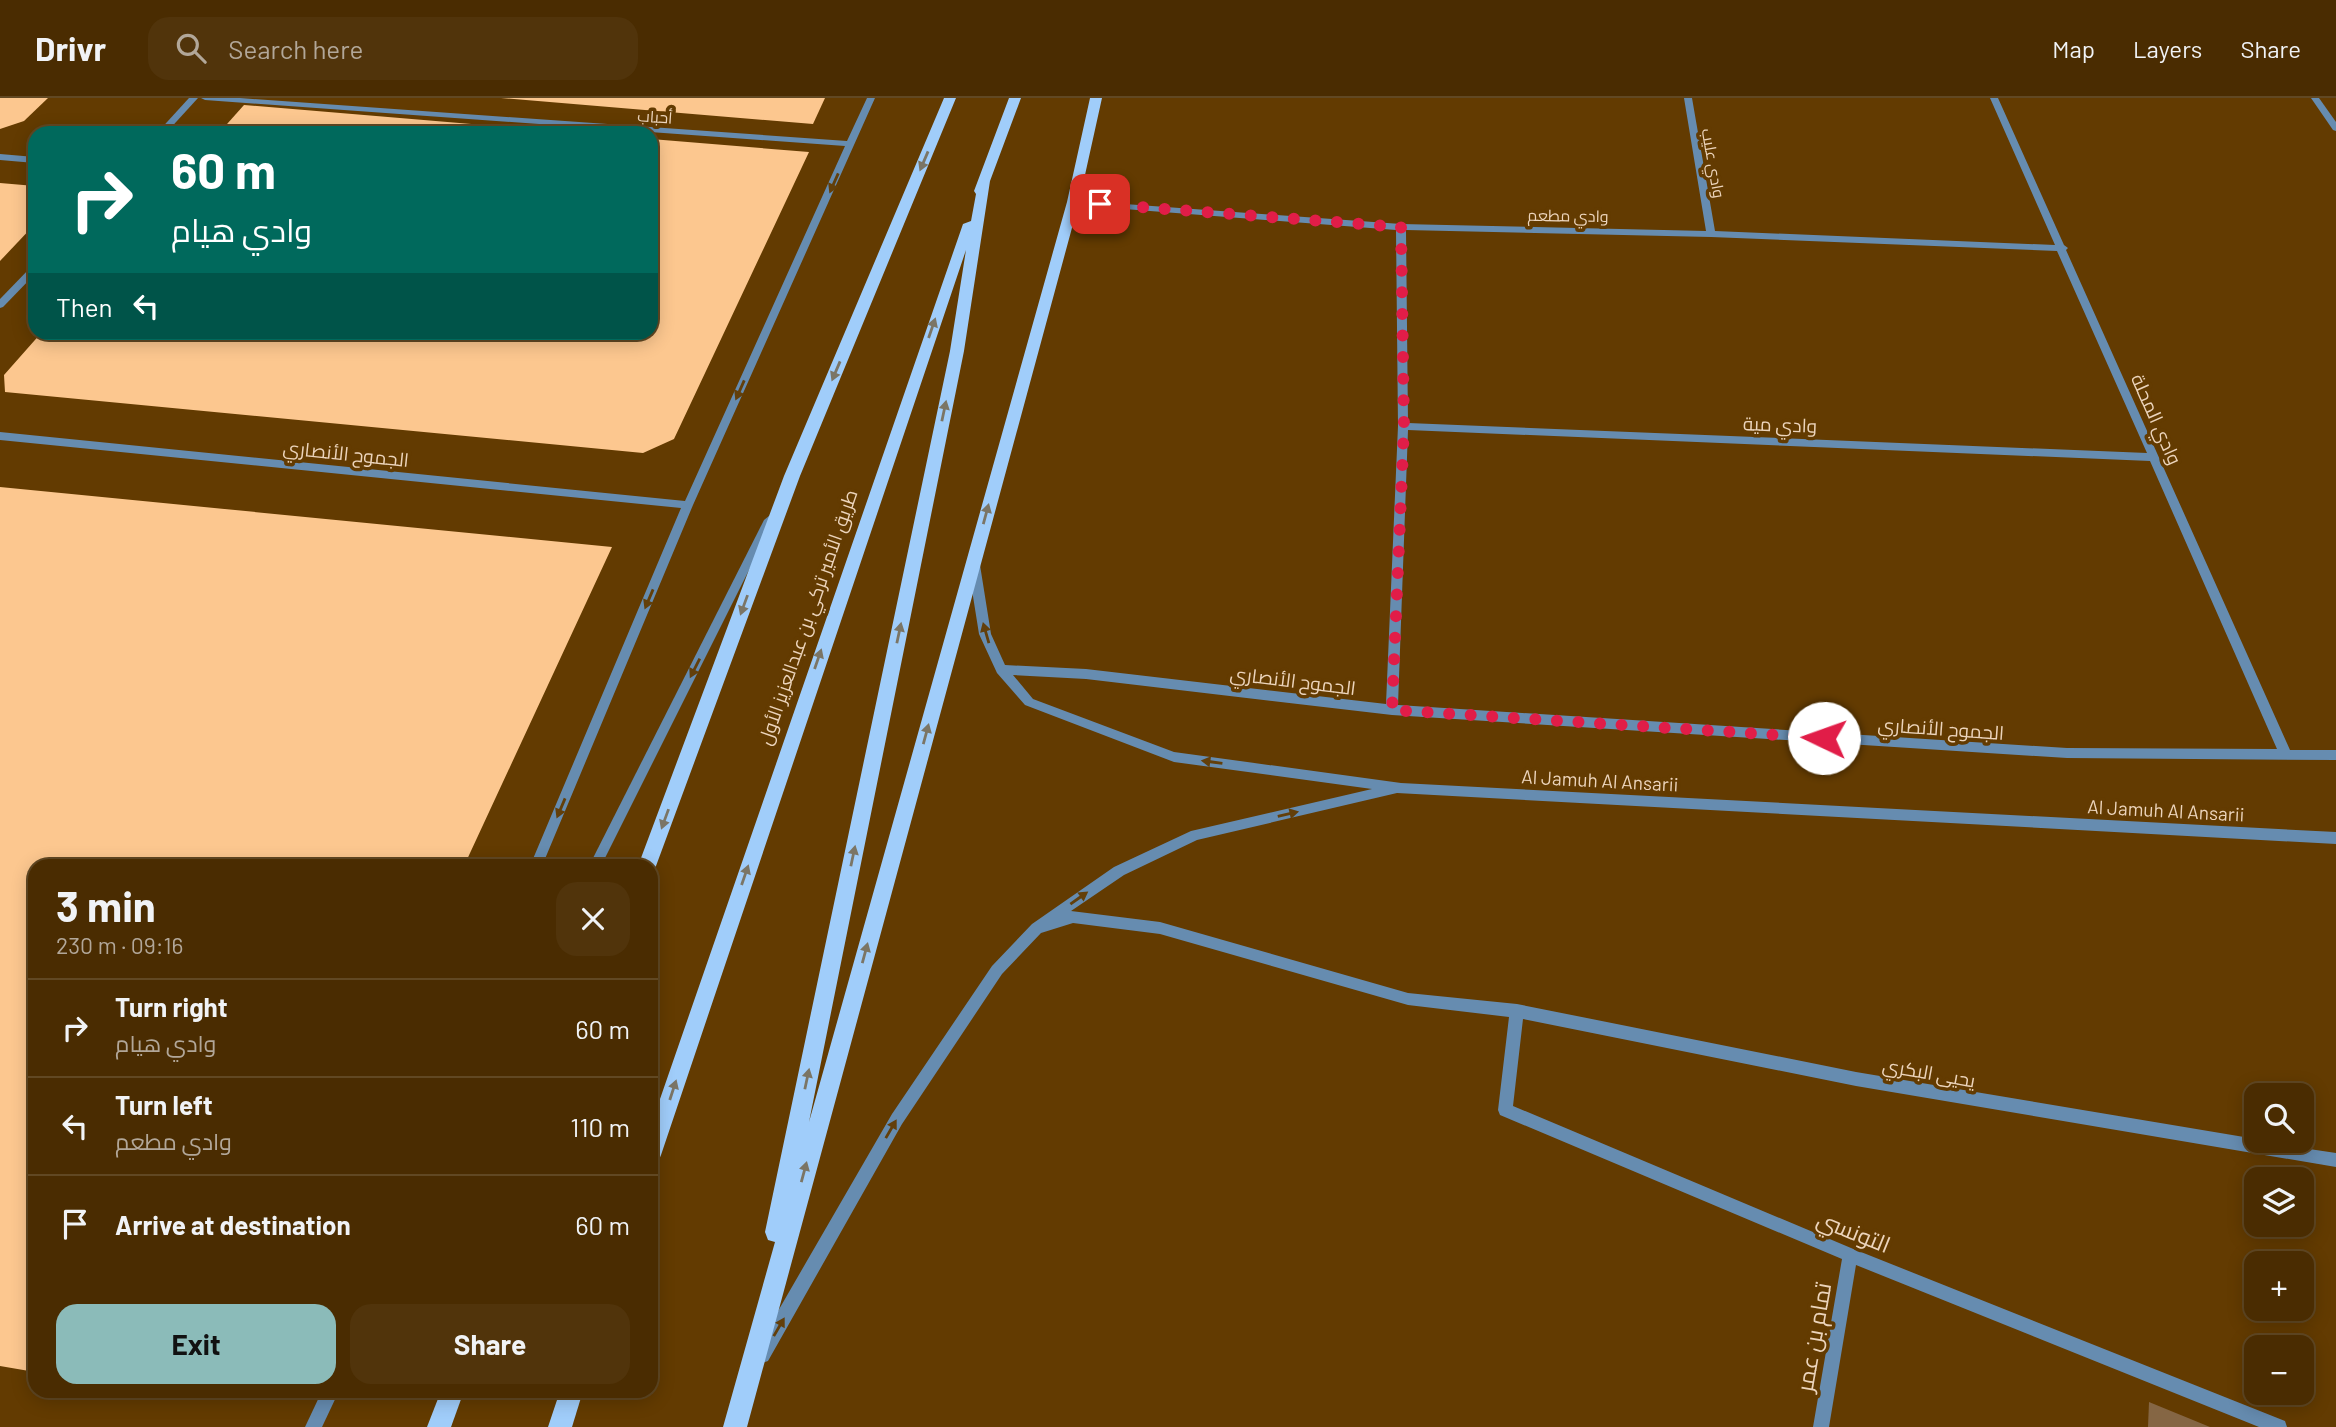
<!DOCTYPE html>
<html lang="en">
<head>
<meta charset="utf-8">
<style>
  :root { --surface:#4a2c01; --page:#51340b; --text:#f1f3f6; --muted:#b2a799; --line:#614823; --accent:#8bbbb9 }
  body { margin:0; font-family:Barlow,Cairo,sans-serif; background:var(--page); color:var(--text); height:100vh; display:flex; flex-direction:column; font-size:26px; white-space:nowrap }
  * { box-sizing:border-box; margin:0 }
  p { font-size:23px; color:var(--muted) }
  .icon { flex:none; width:38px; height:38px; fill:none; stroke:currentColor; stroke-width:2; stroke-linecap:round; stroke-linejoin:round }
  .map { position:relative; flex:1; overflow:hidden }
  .side { position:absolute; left:28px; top:761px; width:630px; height:539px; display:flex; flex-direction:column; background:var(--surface); border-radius:21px; box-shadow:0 4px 18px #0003,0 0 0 2px var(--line) }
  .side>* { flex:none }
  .guide { position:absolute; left:28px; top:28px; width:630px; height:214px; border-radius:21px; box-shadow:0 4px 18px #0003,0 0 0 2px var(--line); background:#00695c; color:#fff; overflow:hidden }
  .controls { position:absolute; left:2244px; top:985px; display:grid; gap:14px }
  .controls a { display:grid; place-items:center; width:70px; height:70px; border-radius:14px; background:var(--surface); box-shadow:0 4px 18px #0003,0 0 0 2px var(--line); font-size:35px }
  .pin { position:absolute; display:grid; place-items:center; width:60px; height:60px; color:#fff; margin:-30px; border-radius:14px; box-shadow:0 4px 10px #0006 }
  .me { position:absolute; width:77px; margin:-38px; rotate:273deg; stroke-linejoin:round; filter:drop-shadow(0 0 5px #0008) }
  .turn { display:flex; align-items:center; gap:24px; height:147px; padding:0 28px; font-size:32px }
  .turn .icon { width:91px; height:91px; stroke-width:2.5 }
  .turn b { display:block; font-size:49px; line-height:60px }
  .then { display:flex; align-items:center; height:66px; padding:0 28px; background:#0003; gap:14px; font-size:26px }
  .round { display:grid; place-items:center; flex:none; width:74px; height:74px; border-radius:21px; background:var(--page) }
  .summary { display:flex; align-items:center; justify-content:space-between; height:119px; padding:0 28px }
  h1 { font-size:42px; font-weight:700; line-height:52px }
  .button { display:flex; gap:14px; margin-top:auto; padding:14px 28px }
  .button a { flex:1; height:80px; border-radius:21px; background:var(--accent); color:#111; font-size:28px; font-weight:700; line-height:80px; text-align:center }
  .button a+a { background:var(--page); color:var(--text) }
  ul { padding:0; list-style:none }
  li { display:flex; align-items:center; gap:21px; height:98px; padding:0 28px; border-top:2px solid var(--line) }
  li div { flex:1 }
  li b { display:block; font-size:26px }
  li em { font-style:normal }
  header { display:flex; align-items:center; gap:42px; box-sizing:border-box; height:98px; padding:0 35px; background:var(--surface); border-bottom:2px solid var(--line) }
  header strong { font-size:33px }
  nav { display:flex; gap:38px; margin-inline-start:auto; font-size:24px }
  .search { width:490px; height:63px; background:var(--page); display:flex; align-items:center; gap:18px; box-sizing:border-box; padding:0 24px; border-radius:21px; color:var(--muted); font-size:26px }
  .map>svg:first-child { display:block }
</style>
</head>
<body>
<header>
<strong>Drivr</strong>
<div class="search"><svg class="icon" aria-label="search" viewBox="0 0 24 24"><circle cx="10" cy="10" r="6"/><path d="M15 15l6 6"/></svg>Search here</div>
<nav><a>Map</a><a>Layers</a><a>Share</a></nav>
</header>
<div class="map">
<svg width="2336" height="1329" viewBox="0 0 2336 1329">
  <rect width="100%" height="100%" fill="#633b01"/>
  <path fill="#856644" d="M2149,1304L2210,1329H2148Z"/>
  <g fill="#fcc78f">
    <path d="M0,0H48L24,23L0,31Z"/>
    <path d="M501,0H825L813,26Z"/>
    <path d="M244,7L554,33V35H219Z"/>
    <path d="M651,41L809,54L674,341L643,355L5,294L4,277L42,234H651Z"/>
    <path d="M0,85L35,88V126L0,163Z"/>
    <path d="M0,389L612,449L464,768H35V1274L0,1268Z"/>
    <path d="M179,1293H222L218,1301Z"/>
  </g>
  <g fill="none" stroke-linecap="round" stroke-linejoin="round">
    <g fill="#668cb0" fill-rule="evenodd">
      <path d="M189,0H198L166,35H157Z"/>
      <path d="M201,0H240L847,43L867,0H875L693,407L542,768H530L681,410L0,342V334L685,403L845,48L205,2Z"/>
      <path d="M1684,0H1692L1715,133L2055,147L1990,0H1998L2064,147L2068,150L2066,152L2290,652H2336V662L2067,660L1392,617L1086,581L1013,577L1033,601L1174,654L1401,685L2336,734V746L1397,695L1197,742L1124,777L1071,813L1160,824L1408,895L1517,906L1856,974L2256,1041V1043L2336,1055V1069L1856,988L1523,921L1513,1008L1851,1150L2285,1323L2287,1329H2259L1856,1167L1829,1329H1813L1842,1161L1500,1017L1498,1012L1509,919L1408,907L1160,836L1073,825L1041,835L1002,876L902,1026L768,1263L762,1265L756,1263L754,1257L756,1251L892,1016L992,868L1032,826L1114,769L1191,733L1372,691L1174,664L1025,607L997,575L979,536L968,467L974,463L980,467L991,536L1005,567L1086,571L1386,606L1398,328L1396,132L1073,107L1070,106V102L1401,126L1706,133ZM1406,132L1711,139L2057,153L2147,355L1408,325ZM1408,332L2150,363L2277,651L2067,650L1398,607Z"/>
      <path d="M2311,0H2319L2336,24V33L2333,32Z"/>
      <path d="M0,56L35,59V65L0,62Z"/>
      <path d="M35,167V176L3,209L0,210V201L32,168Z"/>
      <path d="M769,418L774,422L601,768H589L764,422Z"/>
      <path d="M322,1293H339L322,1329H305Z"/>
    </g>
    <g fill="#a0cdfa" fill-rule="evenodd">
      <path d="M944,0H956L800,378L656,768L651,775V768H638L784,378Z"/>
      <path d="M1009,0H1021L990,83L964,253L809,1024L1067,104L1090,0H1102L1079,104L747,1329H723L775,1144L768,1142L765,1134L950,253L966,152L661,1057L658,1064L651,1067V1027L963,126L971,123L976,96L974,93Z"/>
      <path d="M441,1293H464L451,1329H427Z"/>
      <path d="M560,1293H583L572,1329H548Z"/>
    </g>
  </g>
  <defs><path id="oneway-solid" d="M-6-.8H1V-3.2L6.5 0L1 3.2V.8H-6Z" transform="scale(1.75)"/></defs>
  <g fill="#7b7565">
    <use href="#oneway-solid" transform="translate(924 63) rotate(113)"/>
    <use href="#oneway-solid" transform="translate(932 230) rotate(-71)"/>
    <use href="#oneway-solid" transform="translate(836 273) rotate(113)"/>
    <use href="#oneway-solid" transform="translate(944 313) rotate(-78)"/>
    <use href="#oneway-solid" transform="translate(986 416) rotate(-75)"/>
    <use href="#oneway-solid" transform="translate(744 507) rotate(110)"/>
    <use href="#oneway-solid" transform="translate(899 535) rotate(-78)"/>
    <use href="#oneway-solid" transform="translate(818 561) rotate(-71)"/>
    <use href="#oneway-solid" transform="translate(926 636) rotate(-75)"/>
    <use href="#oneway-solid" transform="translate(665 721) rotate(110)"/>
    <use href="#oneway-solid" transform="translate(853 758) rotate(-78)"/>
    <use href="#oneway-solid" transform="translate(745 777) rotate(-71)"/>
    <use href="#oneway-solid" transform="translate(865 855) rotate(-75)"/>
    <use href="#oneway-solid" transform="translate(807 981) rotate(-78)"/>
    <use href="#oneway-solid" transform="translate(673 992) rotate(-72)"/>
    <use href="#oneway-solid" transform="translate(804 1074) rotate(-75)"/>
  </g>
  <g fill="#633f0a">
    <use href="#oneway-solid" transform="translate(834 85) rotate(114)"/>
    <use href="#oneway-solid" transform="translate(740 292) rotate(114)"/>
    <use href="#oneway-solid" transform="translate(649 501) rotate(113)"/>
    <use href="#oneway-solid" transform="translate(986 535) rotate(-106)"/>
    <use href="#oneway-solid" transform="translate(695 570) rotate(117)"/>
    <use href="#oneway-solid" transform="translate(1212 664) rotate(-172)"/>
    <use href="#oneway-solid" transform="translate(561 710) rotate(113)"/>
    <use href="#oneway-solid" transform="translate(1288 716) rotate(-13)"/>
    <use href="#oneway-solid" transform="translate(1079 800) rotate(-35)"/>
    <use href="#oneway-solid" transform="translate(891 1031) rotate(-60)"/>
    <use href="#oneway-solid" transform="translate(779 1229) rotate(-60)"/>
  </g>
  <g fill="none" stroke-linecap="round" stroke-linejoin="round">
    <path stroke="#e11d48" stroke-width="12" stroke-dasharray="0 21.6" d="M1100,106L1401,129L1404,328L1392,612L1824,640"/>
  </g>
  <g text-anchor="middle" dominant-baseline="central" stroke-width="7" stroke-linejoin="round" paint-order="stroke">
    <g font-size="16" fill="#ecd4bb" stroke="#633b01">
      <text transform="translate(655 18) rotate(4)">أحباب</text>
      <text transform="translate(1714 65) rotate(80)">وادي عليب</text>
      <text transform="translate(1568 117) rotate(1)">وادي مطعم</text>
    </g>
    <g font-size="19" fill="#ecd4bb" stroke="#633b01">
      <text transform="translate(2157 321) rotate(66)">وادي المحلة</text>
      <text transform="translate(1780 326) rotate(2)">وادي مية</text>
      <text transform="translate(346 355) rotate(6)">الجموح الأنصاري</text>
      <text transform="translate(807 519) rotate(-71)">طريق الأمير تركي بن عبدالعزيز الأول</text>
      <text transform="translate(1293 582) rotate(7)">الجموح الأنصاري</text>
      <text transform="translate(1941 630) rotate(4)">الجموح الأنصاري</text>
      <text transform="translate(1600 682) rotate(3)">Al Jamuh Al Ansarii</text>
      <text transform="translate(2166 712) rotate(3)">Al Jamuh Al Ansarii</text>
      <text transform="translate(1929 974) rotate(10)">يحيى البكري</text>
    </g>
    <g font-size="23" fill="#ecd4bb" stroke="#633b01">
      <text transform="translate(1854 1133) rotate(22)">التونسي</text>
      <text transform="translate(1813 1239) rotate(-80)">تمام بن عمر</text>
    </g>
  </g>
</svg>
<div class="controls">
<a><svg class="icon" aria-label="search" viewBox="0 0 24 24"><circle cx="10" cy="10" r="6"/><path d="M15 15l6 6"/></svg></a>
<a><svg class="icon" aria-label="layers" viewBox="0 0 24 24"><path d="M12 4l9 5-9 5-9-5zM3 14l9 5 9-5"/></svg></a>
<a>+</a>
<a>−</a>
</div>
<div class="pin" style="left:1100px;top:106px;background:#d93025"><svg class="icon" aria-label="arrive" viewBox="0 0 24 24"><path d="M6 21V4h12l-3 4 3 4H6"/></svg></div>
<svg class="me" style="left:1824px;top:640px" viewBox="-20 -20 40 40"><circle r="19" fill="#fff"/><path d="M0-13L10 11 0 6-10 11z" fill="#e11d48"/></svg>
<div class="guide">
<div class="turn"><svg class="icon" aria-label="right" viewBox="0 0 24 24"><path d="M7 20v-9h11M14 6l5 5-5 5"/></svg><div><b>60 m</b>وادي هيام</div></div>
<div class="then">Then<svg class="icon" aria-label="left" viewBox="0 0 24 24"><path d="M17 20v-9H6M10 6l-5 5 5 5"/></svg></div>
</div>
<section class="side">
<div class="summary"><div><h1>3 min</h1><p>230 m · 09:16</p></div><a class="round"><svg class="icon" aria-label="close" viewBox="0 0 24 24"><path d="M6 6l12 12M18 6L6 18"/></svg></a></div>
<ul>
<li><svg class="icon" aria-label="right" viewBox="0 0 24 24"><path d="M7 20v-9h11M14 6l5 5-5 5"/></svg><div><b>Turn right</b><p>وادي هيام</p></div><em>60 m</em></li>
<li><svg class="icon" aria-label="left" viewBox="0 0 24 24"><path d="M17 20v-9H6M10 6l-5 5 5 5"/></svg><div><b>Turn left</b><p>وادي مطعم</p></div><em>110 m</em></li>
<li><svg class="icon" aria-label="arrive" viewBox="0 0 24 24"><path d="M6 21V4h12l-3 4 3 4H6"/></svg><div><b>Arrive at destination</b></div><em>60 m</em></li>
</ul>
<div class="button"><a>Exit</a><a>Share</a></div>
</section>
</div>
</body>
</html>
